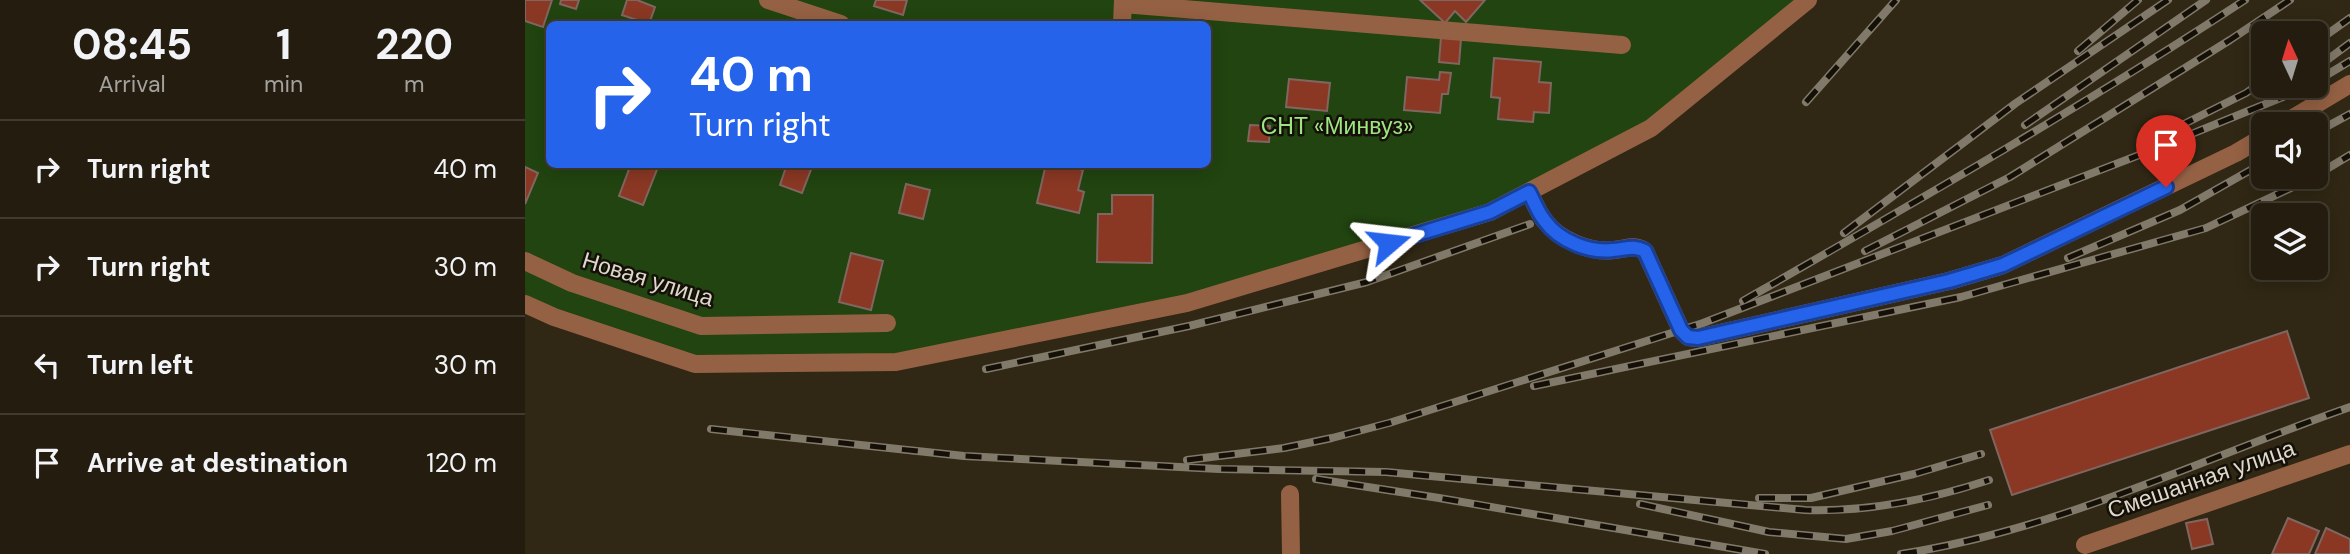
<!DOCTYPE html>
<html lang="en">
<head>
<meta charset="utf-8">
<style>
  :root { --surface:#241d0f; --page:#302a1d; --text:#f1f3f6; --muted:#a3a29e; --line:#413b2f }
  body { margin:0; font-family:"DM Sans",sans-serif; background:var(--page); color:var(--text); height:100vh; display:flex; flex-direction:column; font-size:26px; white-space:nowrap }
  * { box-sizing:border-box; margin:0 }
  p { font-size:23px; color:var(--muted) }
  .icon { flex:none; width:38px; height:38px; fill:none; stroke:currentColor; stroke-width:2; stroke-linecap:round; stroke-linejoin:round }
  .map { position:relative; flex:1; overflow:hidden }
  .sheet { display:flex; flex-direction:column; background:var(--surface); width:525px }
  .sheet>* { flex:none }
  .hud { position:absolute; left:21px; top:21px; width:665px; height:147px; border-radius:10px; box-shadow:0 4px 18px #0003,0 0 0 2px var(--line); background:#2563eb; color:#fff; overflow:hidden }
  .needle { width:46px; rotate:356deg }
  .fabs { position:absolute; left:1726px; top:21px; display:grid; gap:14px }
  .fabs a { display:grid; place-items:center; width:77px; height:77px; border-radius:10px; background:var(--surface); box-shadow:0 4px 18px #0003,0 0 0 2px var(--line); font-size:35px }
  .pin { position:absolute; display:grid; place-items:center; width:60px; height:60px; color:#fff; margin:-72px -30px; border-radius:50% 50% 50% 0; rotate:-45deg; box-shadow:0 0 7px #0007 }
  .pin .icon { rotate:45deg }
  .me { position:absolute; width:77px; margin:-38px; rotate:73deg; stroke-linejoin:round; filter:drop-shadow(0 0 5px #0008) }
  .turn { display:flex; align-items:center; gap:24px; height:147px; padding:0 28px; font-size:32px }
  .turn .icon { width:91px; height:91px; stroke-width:2.5 }
  .turn b { display:block; font-size:49px; line-height:60px }
  .eta { display:flex; justify-content:space-evenly; align-items:center; height:119px; text-align:center }
  .eta b { font-size:42px; font-weight:700; line-height:49px }
  ul { padding:0; list-style:none }
  li { display:flex; align-items:center; gap:21px; height:98px; padding:0 28px; border-top:2px solid var(--line) }
  li div { flex:1 }
  li b { display:block; font-size:26px }
  li em { font-style:normal }
  main { display:flex; flex:1; min-height:0 }
  .map>svg:first-child { display:block }
</style>
</head>
<body>
<main>
<section class="sheet">
<div class="eta">
<div><b>08:45</b><p>Arrival</p></div>
<div><b>1</b><p>min</p></div>
<div><b>220</b><p>m</p></div>
</div>
<ul>
<li><svg class="icon" aria-label="right" viewBox="0 0 24 24"><path d="M7 20v-9h11M14 6l5 5-5 5"/></svg><div><b>Turn right</b></div><em>40 m</em></li>
<li><svg class="icon" aria-label="right" viewBox="0 0 24 24"><path d="M7 20v-9h11M14 6l5 5-5 5"/></svg><div><b>Turn right</b></div><em>30 m</em></li>
<li><svg class="icon" aria-label="left" viewBox="0 0 24 24"><path d="M17 20v-9H6M10 6l-5 5 5 5"/></svg><div><b>Turn left</b></div><em>30 m</em></li>
<li><svg class="icon" aria-label="arrive" viewBox="0 0 24 24"><path d="M6 21V4h12l-3 4 3 4H6"/></svg><div><b>Arrive at destination</b></div><em>120 m</em></li>
</ul>
</section>
<div class="map">
<svg width="1825" height="554" viewBox="0 0 1825 554">
  <rect width="100%" height="100%" fill="#302714"/>
  <path fill="#214410" fill-rule="evenodd" d="M0,0H1283L1126,128L965,212L662,303L371,362L170,364L0,304ZM24,24H682V164H24Z"/>
  <g fill="#8a3824" stroke="#7f6660" stroke-width="2">
    <path d="M0,0H27L18,27L0,21Z"/>
    <path d="M36,0H54L51,9L35,4Z"/>
    <path d="M102,0H112L130,7L124,24L97,15Z"/>
    <path d="M351,0H382L378,15L349,6Z"/>
    <path d="M895,0H960L941,22L930,11L920,23Z"/>
    <path d="M916,37L936,39L934,64L914,62Z"/>
    <path d="M969,58L1016,62L1014,82L1026,83L1024,113L1009,112L1008,122L973,119L975,98L966,97Z"/>
    <path d="M915,72L926,73L923,94H917L915,113L879,110L882,77L914,80Z"/>
    <path d="M764,79L805,83L802,111L761,107Z"/>
    <path d="M725,125L745,126L744,142L723,141Z"/>
    <path d="M106,164H127L133,167L118,205L94,196Z"/>
    <path d="M262,164L287,167L277,193L255,185Z"/>
    <path d="M521,164H537L558,170L553,190L559,192L554,213L512,203Z"/>
    <path d="M0,167L13,173L0,204Z"/>
    <path d="M381,184L405,190L398,219L374,213Z"/>
    <path d="M587,195H628L627,263L572,262L573,214H587Z"/>
    <path d="M326,253L358,261L346,310L314,302Z"/>
    <path d="M1762,331L1784,398L1487,495L1465,430Z"/>
    <path d="M1763,518L1794,531L1784,554H1747Z"/>
    <path d="M1682,519L1688,544L1667,549L1661,523Z"/>
    <path d="M1801,528L1825,539V554H1790Z"/>
  </g>
  <g fill="none" stroke-linecap="round" stroke-linejoin="round">
    <g stroke="#956144" stroke-width="18">
      <path d="M243,0L316,24"/>
      <path d="M598,4L1097,45"/>
      <path d="M597,24L598,0"/>
      <path d="M1758,124L1825,84"/>
      <path d="M1004,192C1009,201 1013,213 1020,221C1034,240 1065,253 1089,250C1101,249 1109,244 1120,251L1156,330L1163,337L1173,338L1424,281L1478,265L1711,153L1738,137"/>
      <path d="M0,261L47,283L176,326L362,323"/>
      <path d="M0,304L29,317L170,364L371,362L662,303L965,212L1126,128L1283,0"/>
      <path d="M765,494L766,554"/>
      <path d="M1560,545L1825,454"/>
    </g>
    <g stroke="#81796a" stroke-width="8">
      <g id="rail">
        <path d="M1790,43L1825,18"/>
        <path d="M1553,51L1613,0"/>
        <path d="M1790,69L1825,43"/>
        <path d="M1790,82L1825,61"/>
        <path d="M1281,102L1371,0"/>
        <path d="M1500,125L1681,0"/>
        <path d="M1790,133L1825,114"/>
        <path d="M1625,141L1721,93L1738,81"/>
        <path d="M1790,176L1825,155"/>
        <path d="M1319,233L1491,103L1643,0"/>
        <path d="M1340,251L1485,177L1705,40L1765,0"/>
        <path d="M1543,258L1655,210L1738,163"/>
        <path d="M1218,301C1387,204 1557,107 1720,0"/>
        <path d="M461,369L664,326L842,282L1005,224"/>
        <path d="M1009,386L1436,297L1681,228L1789,177"/>
        <path d="M186,429L439,456L694,469L861,472L1280,510C1343,512 1404,500 1464,480"/>
        <path d="M662,460L759,448L807,438L864,423L1178,323L1622,152L1785,86"/>
        <path d="M791,479L914,498L1240,554"/>
        <path d="M1234,498H1286L1389,474L1456,454"/>
        <path d="M1115,504L1244,532L1321,539L1367,531L1463,505"/>
        <path d="M1376,554C1533,530 1676,459 1825,407"/>
      </g>
    </g>
    <use href="#rail" stroke="#141008" stroke-width="5" stroke-dasharray="16" stroke-linecap="butt"/>
  </g>
  <g fill="none" stroke-linecap="round" stroke-linejoin="round">
    <g stroke="#184099" stroke-width="18">
      <path id="route" d="M864,243L965,212L1004,192C1009,201 1013,213 1020,221C1034,241 1065,253 1088,250C1101,249 1109,245 1120,251L1156,330L1163,337L1173,338L1424,281L1478,265L1641,187"/>
    </g>
    <use href="#route" stroke="#2563eb" stroke-width="12"/>
  </g>
  <g text-anchor="middle" dominant-baseline="central" stroke-width="5" stroke-linejoin="round" paint-order="stroke">
    <g font-size="23" fill="#9ee482" stroke="#141008">
      <text x="812" y="126">СНТ «Минвуз»</text>
    </g>
    <g font-size="23" fill="#ddd7cc" stroke="#141008">
      <text transform="translate(123 279) rotate(17)">Новая улица</text>
      <text transform="translate(1676 479) rotate(-19)">Смешанная улица</text>
    </g>
  </g>
</svg>
<div class="fabs">
<a><svg class="needle" viewBox="-14 -14 28 28"><path d="M0-13l5 13h-10z" fill="#e53935"/><path d="M0 13l5-13h-10z" fill="#a3a29e"/></svg></a>
<a><svg class="icon" aria-label="sound" viewBox="0 0 24 24"><path d="M4 9h4l5-4v14l-5-4H4zM17 9q2 3 0 6"/></svg></a>
<a><svg class="icon" aria-label="layers" viewBox="0 0 24 24"><path d="M12 4l9 5-9 5-9-5zM3 14l9 5 9-5"/></svg></a>
</div>
<div class="pin" style="left:1641px;top:187px;background:#d93025"><svg class="icon" aria-label="arrive" viewBox="0 0 24 24"><path d="M6 21V4h12l-3 4 3 4H6"/></svg></div>
<svg class="me" style="left:864px;top:243px" viewBox="-20 -20 40 40"><path d="M0-17L14 15 0 8-14 15z" fill="#2563eb" stroke="#fff" stroke-width="4"/></svg>
<div class="hud">
<div class="turn"><svg class="icon" aria-label="right" viewBox="0 0 24 24"><path d="M7 20v-9h11M14 6l5 5-5 5"/></svg><div><b>40 m</b>Turn right</div></div>
</div>
</div>
</main>
</body>
</html>
